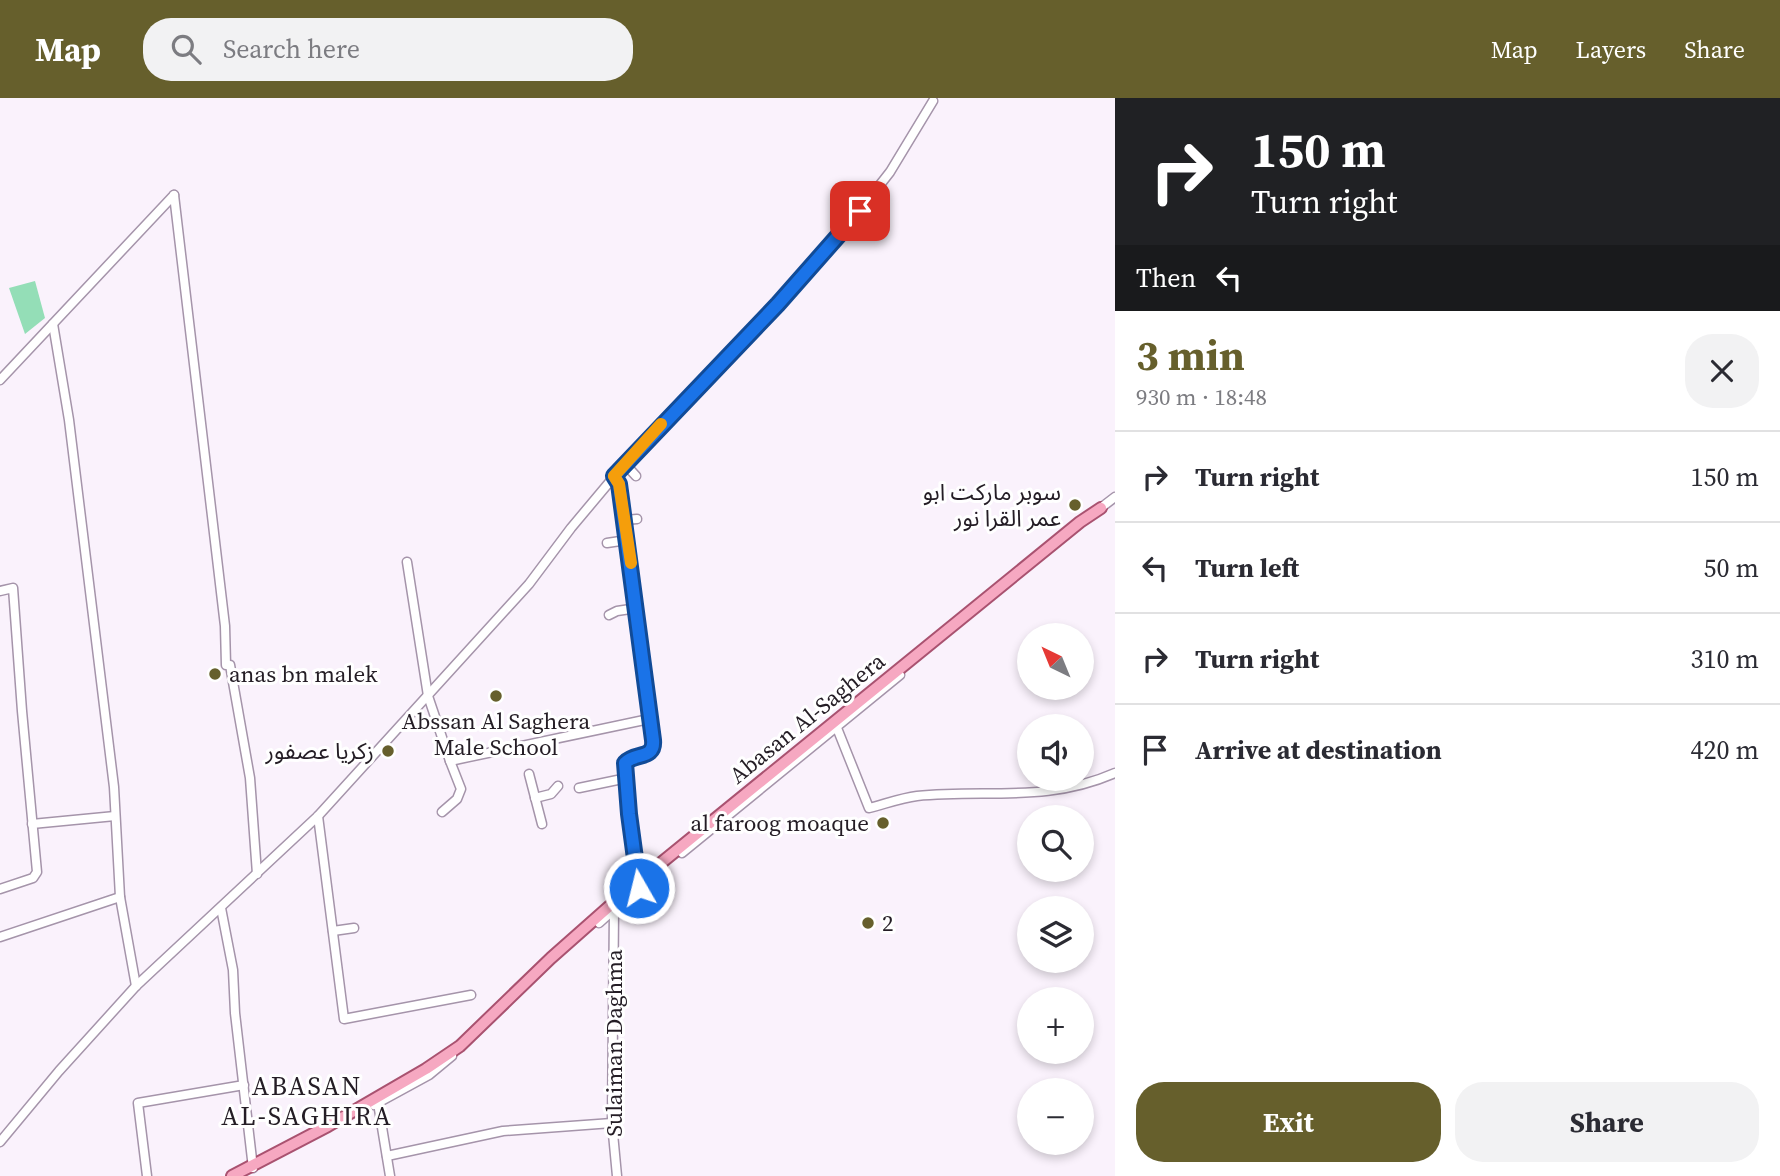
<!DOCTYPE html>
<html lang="en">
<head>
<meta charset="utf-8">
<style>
  :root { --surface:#fff; --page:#f2f2f3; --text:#2b2b33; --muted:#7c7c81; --line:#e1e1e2; --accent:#665f2c }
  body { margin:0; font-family:"Source Serif 4","Noto Sans Arabic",serif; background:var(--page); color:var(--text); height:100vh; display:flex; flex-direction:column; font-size:26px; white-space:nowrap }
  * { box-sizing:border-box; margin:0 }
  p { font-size:23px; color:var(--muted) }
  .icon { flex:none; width:38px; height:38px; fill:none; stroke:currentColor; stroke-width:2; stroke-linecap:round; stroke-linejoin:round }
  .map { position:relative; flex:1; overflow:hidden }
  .panel { display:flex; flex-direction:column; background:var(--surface); width:665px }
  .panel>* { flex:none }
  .top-card { background:#202124; color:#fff; overflow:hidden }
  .needle { width:46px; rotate:317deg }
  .buttons { position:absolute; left:1017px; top:525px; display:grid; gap:14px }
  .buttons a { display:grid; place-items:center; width:77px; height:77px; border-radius:50%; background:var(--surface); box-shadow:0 4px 10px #0003; font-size:35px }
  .pin { position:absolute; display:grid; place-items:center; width:60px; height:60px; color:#fff; margin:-30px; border-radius:14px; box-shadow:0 4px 10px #0006 }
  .me { position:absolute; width:77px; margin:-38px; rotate:352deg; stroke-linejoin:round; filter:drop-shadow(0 0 5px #0008) }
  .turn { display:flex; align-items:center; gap:24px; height:147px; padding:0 21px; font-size:32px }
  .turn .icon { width:91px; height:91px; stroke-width:2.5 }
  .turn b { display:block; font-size:49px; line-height:60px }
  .then { display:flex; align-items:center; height:66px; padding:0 21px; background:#0003; gap:14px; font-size:26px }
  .round { display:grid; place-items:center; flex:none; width:74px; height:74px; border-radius:28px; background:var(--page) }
  .overview { display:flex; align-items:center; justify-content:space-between; height:119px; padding:0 21px }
  h1 { font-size:42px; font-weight:700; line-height:52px; color:var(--accent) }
  .action { display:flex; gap:14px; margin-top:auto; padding:14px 21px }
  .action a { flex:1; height:80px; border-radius:28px; background:var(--accent); color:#fff; font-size:28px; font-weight:700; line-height:80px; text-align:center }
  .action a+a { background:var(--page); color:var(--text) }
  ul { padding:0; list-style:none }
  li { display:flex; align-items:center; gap:21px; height:91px; padding:0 21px; border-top:2px solid var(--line) }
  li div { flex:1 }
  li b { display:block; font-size:26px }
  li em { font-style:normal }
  header { display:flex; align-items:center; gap:42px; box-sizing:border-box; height:98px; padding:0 35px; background:var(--accent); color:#fff }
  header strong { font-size:33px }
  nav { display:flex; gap:38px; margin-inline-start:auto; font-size:24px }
  .search { width:490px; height:63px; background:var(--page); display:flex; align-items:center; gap:18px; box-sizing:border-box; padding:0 24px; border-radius:28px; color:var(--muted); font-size:26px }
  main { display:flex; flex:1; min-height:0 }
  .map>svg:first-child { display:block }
</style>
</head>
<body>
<header>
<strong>Map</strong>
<div class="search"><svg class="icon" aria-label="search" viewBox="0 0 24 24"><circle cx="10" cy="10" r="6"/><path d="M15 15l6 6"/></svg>Search here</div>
<nav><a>Map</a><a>Layers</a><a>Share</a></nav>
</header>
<main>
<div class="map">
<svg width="1115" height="1078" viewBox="0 0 1115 1078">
  <rect width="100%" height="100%" fill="#faf2fc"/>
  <path fill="#94deb7" d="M35,183L45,220L25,236L9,190Z"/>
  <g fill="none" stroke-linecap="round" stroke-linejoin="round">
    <g stroke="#a594aa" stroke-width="11">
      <g id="minor">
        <path d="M174,97L225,528L226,567H230L250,680L257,776"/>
        <path d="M53,226L69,322L114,689L120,799L136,888"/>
        <path d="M0,282L174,97"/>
        <path d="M625,366L636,378"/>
        <path d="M614,378L619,386L654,648L648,656L631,659L625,665L629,716L639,787"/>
        <path d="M1098,412L1115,399"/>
        <path d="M624,422L637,421"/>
        <path d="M607,445L627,442"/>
        <path d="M407,464L428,598L450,663L649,621"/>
        <path d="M0,493L13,490L22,613L37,774L33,780L0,791"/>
        <path d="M609,517L617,513L637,510"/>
        <path d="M837,630L869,710C885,706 901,700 917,698C987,691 1047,705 1115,675"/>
        <path d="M529,676L542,726"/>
        <path d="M579,690L627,680"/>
        <path d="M535,700L551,696L558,688"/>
        <path d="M442,714L457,701L461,691L450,663"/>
        <path d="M318,718L344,921L471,897"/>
        <path d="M32,726L115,718"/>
        <path d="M682,755L900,577"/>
        <path d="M221,810L233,872L235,915L253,1070"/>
        <path d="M614,812L612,1025L617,1078"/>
        <path d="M599,825L647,782"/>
        <path d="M333,833L354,830"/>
        <path d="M0,839L120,799"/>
        <path d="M378,1005L390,1078"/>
        <path d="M374,1007L429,977L452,958"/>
        <path d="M0,1044L59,973L136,888L318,718L529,486L571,430L633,356L777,206L850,125L890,74L933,3"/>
        <path d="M387,1058L503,1033L612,1025"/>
        <path d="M147,1078L138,1005L244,987"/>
      </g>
    </g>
    <g stroke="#a95270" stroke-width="14">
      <path id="major" d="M232,1078L328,1028L426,971L460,948L551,860L629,791L1080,424L1101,410"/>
    </g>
    <use href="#minor" stroke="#fff" stroke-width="8"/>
    <use href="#major" stroke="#f6a8c1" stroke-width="10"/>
  </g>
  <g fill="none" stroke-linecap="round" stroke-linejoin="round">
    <g stroke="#114b97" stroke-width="18">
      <path id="route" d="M639,790L629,716L625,665C635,654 655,662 653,642L619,386L614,378L778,206L860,113"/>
    </g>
    <use href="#route" stroke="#1a73e8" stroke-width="12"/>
    <path stroke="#f59e0b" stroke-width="12" d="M631,465L619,386L614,378L661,326"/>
  </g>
  <g fill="#665f2c" stroke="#fff" stroke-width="2.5">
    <circle cx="1075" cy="407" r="7"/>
    <circle cx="215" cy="576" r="7"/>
    <circle cx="496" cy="598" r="7"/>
    <circle cx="388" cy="653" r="7"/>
    <circle cx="883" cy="725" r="7"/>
    <circle cx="868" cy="825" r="7"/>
  </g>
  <g text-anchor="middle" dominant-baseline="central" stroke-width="6" stroke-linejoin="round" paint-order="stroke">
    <g font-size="23" fill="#241d25" stroke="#fff" text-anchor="end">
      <text x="1061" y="394">سوبر ماركت ابو<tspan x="1061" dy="26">عمر القرا نور</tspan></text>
      <text x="229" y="576" text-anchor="start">anas bn malek</text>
      <text x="496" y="623" text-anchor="middle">Abssan Al Saghera<tspan x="496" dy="26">Male School</tspan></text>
      <text x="374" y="653">زكريا عصفور</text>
      <text x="869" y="725">al faroog moaque</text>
      <text x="882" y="825" text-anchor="start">2</text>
    </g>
    <g font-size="23" fill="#241d25" stroke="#fff">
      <text transform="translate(807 620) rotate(-39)">Abasan Al-Saghera</text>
      <text transform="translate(614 945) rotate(-90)">Sulaiman Daghma</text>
    </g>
    <g font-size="26" letter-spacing="2" fill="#241d25" stroke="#fff">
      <text x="307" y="988">ABASAN<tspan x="307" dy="30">AL-SAGHIRA</tspan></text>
    </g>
  </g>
</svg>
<div class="buttons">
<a><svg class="needle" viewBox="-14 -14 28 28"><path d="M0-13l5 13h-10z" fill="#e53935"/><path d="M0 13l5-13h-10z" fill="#7c7c81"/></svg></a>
<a><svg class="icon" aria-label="sound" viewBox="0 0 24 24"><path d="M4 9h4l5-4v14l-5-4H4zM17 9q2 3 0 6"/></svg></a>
<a><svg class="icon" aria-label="search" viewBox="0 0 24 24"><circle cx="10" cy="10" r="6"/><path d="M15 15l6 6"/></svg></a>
<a><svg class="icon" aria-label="layers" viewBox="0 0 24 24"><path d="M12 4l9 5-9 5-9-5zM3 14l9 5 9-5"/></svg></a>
<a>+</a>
<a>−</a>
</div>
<div class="pin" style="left:860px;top:113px;background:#d93025"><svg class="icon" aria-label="arrive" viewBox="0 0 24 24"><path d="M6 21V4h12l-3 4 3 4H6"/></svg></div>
<svg class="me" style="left:639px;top:790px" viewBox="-20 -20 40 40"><circle r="17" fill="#1a73e8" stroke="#fff" stroke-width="3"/><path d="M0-11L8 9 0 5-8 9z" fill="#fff"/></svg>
</div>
<section class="panel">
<div class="top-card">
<div class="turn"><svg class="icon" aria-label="right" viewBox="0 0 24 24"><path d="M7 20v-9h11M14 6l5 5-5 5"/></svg><div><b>150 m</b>Turn right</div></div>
<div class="then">Then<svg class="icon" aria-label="left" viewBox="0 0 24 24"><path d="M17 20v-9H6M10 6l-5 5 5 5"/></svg></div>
</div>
<div class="overview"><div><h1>3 min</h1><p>930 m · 18:48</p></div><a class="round"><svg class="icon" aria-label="close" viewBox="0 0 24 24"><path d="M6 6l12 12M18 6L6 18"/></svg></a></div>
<ul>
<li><svg class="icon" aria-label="right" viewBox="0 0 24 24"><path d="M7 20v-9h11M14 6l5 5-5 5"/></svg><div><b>Turn right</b></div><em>150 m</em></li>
<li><svg class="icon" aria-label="left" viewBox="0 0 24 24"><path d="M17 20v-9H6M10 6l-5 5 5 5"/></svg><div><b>Turn left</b></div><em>50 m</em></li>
<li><svg class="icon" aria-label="right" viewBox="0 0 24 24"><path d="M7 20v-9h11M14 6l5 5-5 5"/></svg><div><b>Turn right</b></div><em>310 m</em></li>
<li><svg class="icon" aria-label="arrive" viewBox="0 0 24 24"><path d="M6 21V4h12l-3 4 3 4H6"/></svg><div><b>Arrive at destination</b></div><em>420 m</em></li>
</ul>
<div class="action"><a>Exit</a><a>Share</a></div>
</section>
</main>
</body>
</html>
